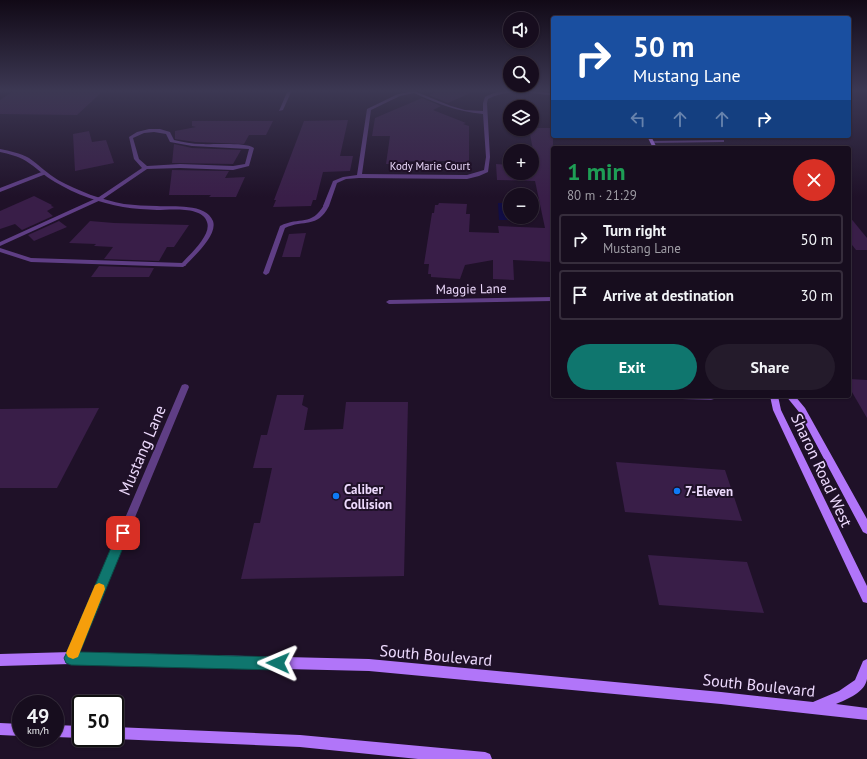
<!DOCTYPE html>
<html lang="en">
<head>
<meta charset="utf-8">
<style>
  :root { --surface:#170d1e; --page:#241b2b; --text:#f1f3f6; --muted:#9e9ca4; --line:#362d3c; --accent:#0f766e }
  body { margin:0; font-family:"PT Sans",sans-serif; background:var(--page); color:var(--text); height:100vh; display:flex; flex-direction:column; font-size:15px; white-space:nowrap }
  * { box-sizing:border-box; margin:0 }
  p { font-size:13px; color:var(--muted) }
  .icon { flex:none; width:22px; height:22px; fill:none; stroke:currentColor; stroke-width:2; stroke-linecap:round; stroke-linejoin:round }
  .map { position:relative; flex:1; overflow:hidden }
  .drawer { position:absolute; left:551px; top:146px; width:300px; height:252px; display:flex; flex-direction:column; background:var(--surface); border-radius:4px; box-shadow:0 1px 3px #0004,0 0 0 1px var(--line) }
  .drawer>* { flex:none }
  .banner { position:absolute; left:551px; top:16px; width:300px; height:122px; border-radius:4px; box-shadow:0 1px 3px #0004,0 0 0 1px var(--line); background:#1a4fa0; color:#fff; overflow:hidden }
  .buttons { position:absolute; left:503px; top:12px; display:grid; gap:8px }
  .buttons a { display:grid; place-items:center; width:36px; height:36px; border-radius:50%; background:var(--surface); box-shadow:0 1px 3px #0004,0 0 0 1px var(--line); font-size:20px }
  .speed { position:absolute; left:12px; top:695px; display:flex; gap:8px; font-size:20px; font-weight:700; text-align:center }
  .speed>* { display:grid; place-content:center; width:52px; height:52px; border-radius:50%; background:var(--surface); box-shadow:0 1px 3px #0004,0 0 0 1px var(--line); line-height:1 }
  .speed small { font-size:10px; font-weight:400 }
  .speed .limit { border:2px solid #111; border-radius:6px; background:#fff; color:#111 }
  .pin { position:absolute; display:grid; place-items:center; width:34px; height:34px; color:#fff; margin:-17px; border-radius:8px; box-shadow:0 2px 6px #0006 }
  .me { position:absolute; width:44px; margin:-22px; rotate:271deg; stroke-linejoin:round; filter:drop-shadow(0 0 3px #0008) }
  .turn { display:flex; align-items:center; gap:14px; height:84px; padding:0 16px; font-size:18px }
  .turn .icon { width:52px; height:52px; stroke-width:2.5 }
  .turn b { display:block; font-size:28px; line-height:34px }
  .lanes { display:flex; align-items:center; height:38px; padding:0 16px; background:#0003; justify-content:center; gap:20px; direction:ltr }
  .lanes .off { opacity:.35 }
  .round { display:grid; place-items:center; flex:none; width:42px; height:42px; border-radius:21px; background:var(--page) }
  .summary { display:flex; align-items:center; justify-content:space-between; height:68px; padding:0 16px }
  h1 { font-size:24px; font-weight:600; line-height:30px; color:#1e9e55 }
  .action { display:flex; gap:8px; margin-top:auto; padding:8px 16px }
  .action a { flex:1; height:46px; border-radius:24px; background:var(--accent); color:#fff; font-size:16px; font-weight:600; line-height:46px; text-align:center }
  .action a+a { background:var(--page); color:var(--text) }
  ul { padding:0; list-style:none }
  li { display:flex; align-items:center; gap:12px; height:50px; margin:0 8px 6px; padding:0 8px; border:2px solid var(--line); border-radius:4px }
  li div { flex:1 }
  li b { display:block; font-size:15px }
  li em { font-style:normal }
  .map>svg:first-child { display:block }
</style>
</head>
<body>
<div class="map">
<svg width="867" height="759" viewBox="0 0 867 759">
  <rect width="100%" height="100%" fill="#1f1128"/>
  <path fill="#110d45" d="M498,203H510V217H515V220H499Z"/>
  <g fill="#391e48">
    <path d="M15,90H104L77,115L0,114V100Z"/>
    <path d="M441,90H477L448,103L429,95Z"/>
    <path d="M422,98L441,106L433,110L466,123L463,124L469,126V165L455,164V161H406V164H386L390,136H372L375,118Z"/>
    <path d="M348,120L340,156H353L350,171L323,172L316,200H313L311,206L273,207L276,200H274L304,121Z"/>
    <path d="M192,121H273L266,135H249L244,144L195,142L175,139V131L196,127L192,126Z"/>
    <path d="M532,128H553V262L513,260L514,280L493,279V260L465,265L460,279L431,277V274H428L429,264H424L432,213H434L435,205H438L439,203L467,204L466,214H470L469,232L499,233L498,226L545,228L535,181L497,180L496,164L510,165V173H532V165H533L532,155H534L529,129Z"/>
    <path d="M89,131L92,142L106,140L114,163L75,171L73,134Z"/>
    <path d="M174,144L192,148L241,150L233,164L172,163Z"/>
    <path d="M172,170L229,171L225,178L245,177L236,197H209L211,195H169Z"/>
    <path d="M34,196L52,205L51,206L54,207L47,211L53,216L22,230L15,224L0,229V211Z"/>
    <path d="M849,216L867,238V250H856L849,241Z"/>
    <path d="M59,221L67,227L34,241L28,235Z"/>
    <path d="M90,221L114,223L189,225L174,247H167L159,261L104,259L113,247L94,246L96,244L69,243Z"/>
    <path d="M306,233L300,257H282L289,234Z"/>
    <path d="M99,266L154,268L149,277H91Z"/>
    <path d="M849,379L867,380V418L849,387Z"/>
    <path d="M277,395H304L302,405L308,408L304,430L343,429L346,402H408L404,576L241,579L254,523H260L272,468H253L261,435H267Z"/>
    <path d="M99,408L57,488H0V409Z"/>
    <path d="M616,462L725,470L742,521L625,512Z"/>
    <path d="M648,555L747,562L764,613L659,605Z"/>
  </g>
  <g fill="none" stroke-linecap="round" stroke-linejoin="round">
    <g fill="#5f3e85" fill-rule="evenodd">
      <path d="M149,129H160L170,132L174,140C183,142 192,144 202,144C214,145 245,142 254,148L249,166L233,170L180,168L147,169L103,199L0,246V242L99,197L142,168L134,159L129,137L137,132ZM154,132L166,134L170,142L192,146L249,149L245,164L233,166L180,164L147,166L139,159L133,138L144,133Z"/>
      <path d="M722,140H724V142L652,143L650,142L652,141Z"/>
      <path d="M44,171L47,173L46,174L0,192V188Z"/>
      <path d="M324,205L329,206C317,229 304,219 285,228L269,273L266,275L264,274L263,273L280,226C300,216 311,227 324,205Z"/>
      <path d="M0,248L31,258L183,263L186,265L183,267L31,262L0,252Z"/>
      <path d="M678,396H715V397L714,399L711,400L682,399L679,398Z"/>
    </g>
    <g fill="#5f3e85" fill-rule="evenodd">
      <path d="M288,90H292L283,110L279,111Z"/>
      <path d="M414,91L451,106L465,110L483,111V103L485,97C505,85 531,92 553,93V95C533,94 506,88 488,99L487,103L490,157L488,172L479,176L467,179L359,178L346,179L337,183L329,206L324,207L323,206L333,181L343,177L357,175L367,109L398,94ZM414,93C439,104 455,111 483,114L486,157L484,170L467,175L362,174L371,110L400,96Z"/>
      <path d="M0,149C10,151 20,153 29,158C39,165 48,174 58,180C78,191 102,200 124,204C135,205 146,206 157,206C173,207 206,203 213,221C218,235 193,257 185,266H181V264C189,255 212,235 207,222C202,206 170,210 157,210C146,209 134,209 123,207C100,203 75,194 55,182C44,176 36,167 26,161C18,156 9,154 0,152Z"/>
      <path d="M553,297V301L389,304L386,302L389,300Z"/>
      <path d="M185,384L188,385L189,387L75,662L71,664L67,662L65,658L67,654L181,387L182,385Z"/>
    </g>
    <g fill="#b175f9" fill-rule="evenodd">
      <path d="M647,136H651L657,148H653Z"/>
      <path d="M770,396H778L781,410L867,586V603L863,602L773,410Z"/>
      <path d="M786,396H795L805,408L867,519V534L863,532L799,412Z"/>
      <path d="M71,652L369,659L721,692L813,702L839,691L855,680L863,661L867,659C867,665 867,672 867,679C865,692 848,699 836,704L867,708V720L721,704L369,671L71,664L0,666V654Z"/>
      <path d="M0,723L21,724V736L0,735Z"/>
      <path d="M55,725L81,726L82,738L55,737Z"/>
      <path d="M115,727L300,735L485,752L490,754L492,759H418L300,747L115,739L112,738H115Z"/>
    </g>
  </g>
  <linearGradient id="sky" x2="0" y2="1"><stop stop-color="#110916"/><stop offset="0.46" stop-color="#3c3853"/><stop offset="1" stop-color="#3c3853" stop-opacity="0"/></linearGradient>
  <rect width="867" height="197" fill="url(#sky)"/>
  <path fill="#0f766e" stroke="#0a4d48" d="M123,527L127,529L129,533L80,652L278,657L282,659L284,663L282,668L278,670L71,665L66,663L64,658L66,654L119,529Z"/>
  <path fill="#f59e0b" d="M99,583L104,585L105,589L78,657L73,659L68,657L66,653L95,585Z"/>
  <g fill="#0e7af5" stroke="#1f1128" stroke-width="1.5">
    <circle cx="677" cy="491" r="4"/>
    <circle cx="336" cy="496" r="4"/>
  </g>
  <g text-anchor="middle" dominant-baseline="central" stroke-width="4" stroke-linejoin="round" paint-order="stroke">
    <g font-size="11" fill="#eddafd" stroke="#1f1128">
      <text x="430" y="166">Kody Marie Court</text>
    </g>
    <g font-size="13" fill="#eddafd" stroke="#1f1128">
      <text transform="translate(471 289) rotate(-1)">Maggie Lane</text>
    </g>
    <g font-size="13" font-weight="bold" fill="#eddafd" stroke="#1f1128" text-anchor="start">
      <text x="344" y="489">Caliber<tspan x="344" dy="15">Collision</tspan></text>
      <text x="685" y="491">7-Eleven</text>
    </g>
    <g font-size="16" fill="#eddafd" stroke="#1f1128">
      <text transform="translate(142 450) rotate(-67)">Mustang Lane</text>
      <text transform="translate(822 470) rotate(65)">Sharon Road West</text>
      <text transform="translate(436 655) rotate(5)">South Boulevard</text>
      <text transform="translate(759 685) rotate(6)">South Boulevard</text>
    </g>
  </g>
</svg>
<div class="buttons">
<a><svg class="icon" aria-label="sound" viewBox="0 0 24 24"><path d="M4 9h4l5-4v14l-5-4H4zM17 9q2 3 0 6"/></svg></a>
<a><svg class="icon" aria-label="search" viewBox="0 0 24 24"><circle cx="10" cy="10" r="6"/><path d="M15 15l6 6"/></svg></a>
<a><svg class="icon" aria-label="layers" viewBox="0 0 24 24"><path d="M12 4l9 5-9 5-9-5zM3 14l9 5 9-5"/></svg></a>
<a>+</a>
<a>−</a>
</div>
<div class="speed"><div>49<small>km/h</small></div><div class="limit">50</div></div>
<div class="pin" style="left:123px;top:533px;background:#d93025"><svg class="icon" aria-label="arrive" viewBox="0 0 24 24"><path d="M6 21V4h12l-3 4 3 4H6"/></svg></div>
<svg class="me" style="left:278px;top:663px" viewBox="-20 -20 40 40"><path d="M0-17L14 15 0 8-14 15z" fill="#0f766e" stroke="#fff" stroke-width="4"/></svg>
<div class="banner">
<div class="turn"><svg class="icon" aria-label="right" viewBox="0 0 24 24"><path d="M7 20v-9h11M14 6l5 5-5 5"/></svg><div><b>50 m</b>Mustang Lane</div></div>
<div class="lanes"><svg class="icon off" aria-label="left" viewBox="0 0 24 24"><path d="M17 20v-9H6M10 6l-5 5 5 5"/></svg><svg class="icon off" aria-label="ahead" viewBox="0 0 24 24"><path d="M12 20V5M6 11l6-6 6 6"/></svg><svg class="icon off" aria-label="ahead" viewBox="0 0 24 24"><path d="M12 20V5M6 11l6-6 6 6"/></svg><svg class="icon" aria-label="right" viewBox="0 0 24 24"><path d="M7 20v-9h11M14 6l5 5-5 5"/></svg></div>
</div>
<section class="drawer">
<div class="summary"><div><h1>1 min</h1><p>80 m · 21:29</p></div><a class="round" style="background:#d93025;color:#fff"><svg class="icon" aria-label="close" viewBox="0 0 24 24"><path d="M6 6l12 12M18 6L6 18"/></svg></a></div>
<ul>
<li><svg class="icon" aria-label="right" viewBox="0 0 24 24"><path d="M7 20v-9h11M14 6l5 5-5 5"/></svg><div><b>Turn right</b><p>Mustang Lane</p></div><em>50 m</em></li>
<li><svg class="icon" aria-label="arrive" viewBox="0 0 24 24"><path d="M6 21V4h12l-3 4 3 4H6"/></svg><div><b>Arrive at destination</b></div><em>30 m</em></li>
</ul>
<div class="action"><a>Exit</a><a>Share</a></div>
</section>
</div>
</body>
</html>
